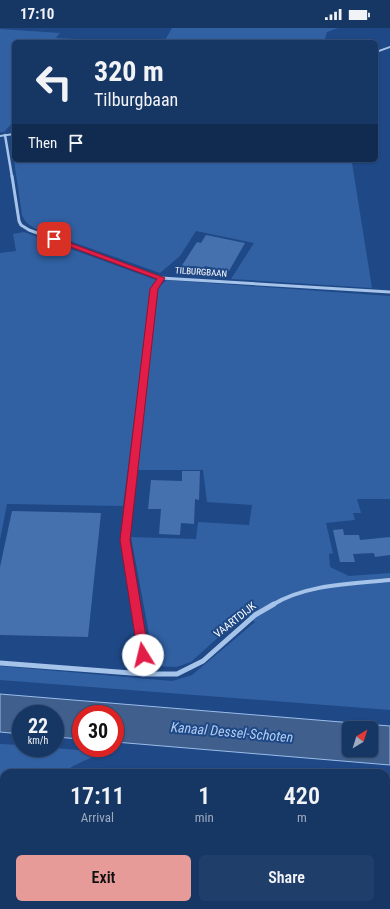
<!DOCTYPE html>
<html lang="en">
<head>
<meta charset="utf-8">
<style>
  :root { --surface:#163664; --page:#1f3e6a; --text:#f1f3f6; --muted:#9eabbf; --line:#355078; --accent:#e69b98 }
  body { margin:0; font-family:"Roboto Condensed",sans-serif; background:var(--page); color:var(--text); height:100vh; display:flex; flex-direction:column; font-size:15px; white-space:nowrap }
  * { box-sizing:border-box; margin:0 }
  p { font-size:13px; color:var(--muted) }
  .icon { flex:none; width:22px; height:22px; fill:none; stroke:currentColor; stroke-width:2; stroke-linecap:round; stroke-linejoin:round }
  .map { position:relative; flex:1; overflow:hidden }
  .drawer { position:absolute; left:0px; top:741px; width:390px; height:140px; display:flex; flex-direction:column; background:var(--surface); border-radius:12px 12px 0 0; box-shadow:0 1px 3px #0004,0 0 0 1px var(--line) }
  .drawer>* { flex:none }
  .guide { position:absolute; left:12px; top:12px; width:366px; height:122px; border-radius:6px; box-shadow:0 1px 3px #0004,0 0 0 1px var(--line); background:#163664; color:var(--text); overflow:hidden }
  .needle { width:26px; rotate:38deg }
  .buttons { position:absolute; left:342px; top:693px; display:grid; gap:8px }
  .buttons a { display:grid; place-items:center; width:36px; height:36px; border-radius:6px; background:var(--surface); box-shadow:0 1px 3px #0004,0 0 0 1px var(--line); font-size:20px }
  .speed { position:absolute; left:12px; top:677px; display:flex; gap:8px; font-size:20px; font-weight:700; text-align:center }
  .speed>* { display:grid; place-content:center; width:52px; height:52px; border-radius:50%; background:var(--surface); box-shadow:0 1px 3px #0004,0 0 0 1px var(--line); line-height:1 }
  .speed small { font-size:10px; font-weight:400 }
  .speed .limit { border:6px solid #d22; background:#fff; color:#111 }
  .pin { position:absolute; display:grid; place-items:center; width:34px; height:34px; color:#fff; margin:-17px; border-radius:8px; box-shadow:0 2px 6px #0006 }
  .me { position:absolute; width:44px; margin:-22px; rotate:351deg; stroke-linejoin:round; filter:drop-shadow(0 0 3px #0008) }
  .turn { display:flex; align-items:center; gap:14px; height:84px; padding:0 16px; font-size:18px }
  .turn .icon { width:52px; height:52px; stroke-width:2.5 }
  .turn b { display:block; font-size:28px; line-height:34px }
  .then { display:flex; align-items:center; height:38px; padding:0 16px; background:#0003; gap:8px; font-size:15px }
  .eta { display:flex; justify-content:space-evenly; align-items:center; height:68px; text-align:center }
  .eta b { font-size:24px; font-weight:600; line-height:28px }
  .action { display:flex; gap:8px; margin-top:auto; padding:8px 16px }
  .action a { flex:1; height:46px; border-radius:6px; background:var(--accent); color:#111; font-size:16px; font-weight:600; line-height:46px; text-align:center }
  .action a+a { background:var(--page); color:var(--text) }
  .status { display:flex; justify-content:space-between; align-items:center; height:28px; padding:0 20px; background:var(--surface); direction:ltr }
  .status svg { height:11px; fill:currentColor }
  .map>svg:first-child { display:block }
</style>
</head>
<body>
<div class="status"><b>17:10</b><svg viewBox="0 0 49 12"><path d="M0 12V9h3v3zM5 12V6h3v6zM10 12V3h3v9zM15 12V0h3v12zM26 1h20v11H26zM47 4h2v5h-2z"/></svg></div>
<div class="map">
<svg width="390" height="881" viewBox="0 0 390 881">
  <rect width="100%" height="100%" fill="#1e4886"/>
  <g fill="#3161a3">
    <path d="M172,0H338L327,4L324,14H164Z"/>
    <path d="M0,1L60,5L56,10L119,13L14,14V93L4,104H0Z"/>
    <path d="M14,132H371L372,135H352L372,260L231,251L254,215L196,203L180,228L160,245L36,201C30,197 25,195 22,187Z"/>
    <path d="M24,204L156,252L151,261L123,478L7,476L0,512V225L16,223L13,206Z"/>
    <path d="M167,252L390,268V471H357L361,485H353L355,492L326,495L333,525L329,526L330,539L349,548L390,545V682L0,652V638L172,653L192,647L255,594L245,585L191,634L176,639L155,638L131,509L196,511L198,494L249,497L252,477L207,474L203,442H137L158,261L163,255Z"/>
    <path d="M0,716L21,717V720H54L103,724L73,738L63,745H4V789L0,792Z"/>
    <path d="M386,769H390V881H383L382,877H386Z"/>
    <path d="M4,815V877H359L360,881H0V817Z"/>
  </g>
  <path fill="#405f8c" stroke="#9abdec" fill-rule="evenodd" d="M0,666L390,698V737L115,714V686H81V711L55,709V686H21V706L0,704ZM349,700H371V722H349Z"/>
  <g fill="#4671af">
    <path d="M206,207L245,215L229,243L205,238L202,243L181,239L197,214L201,215Z"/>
    <path d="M182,443H200L199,472L195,471L194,496L181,495L180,507L159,506L161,481H148L151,452L182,453Z"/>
    <path d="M12,483L101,485L88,609L0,607V539Z"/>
    <path d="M343,501L344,507H359L360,512L390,509V527L375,529L374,525L353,526L355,534H340L333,502Z"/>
  </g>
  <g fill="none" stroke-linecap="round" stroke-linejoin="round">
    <path stroke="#a6c3ea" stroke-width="2.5" d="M5,107L12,149"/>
    <g stroke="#a6c3ea" stroke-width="3">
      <path d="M12,148L19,193L21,197L29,202L161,250L390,264"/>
      <path d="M145,337L154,261L161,250"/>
    </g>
    <g stroke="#a6c3ea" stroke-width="4">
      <path d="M135,577L125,512L145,336"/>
      <path d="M272,577C307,556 351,556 390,552"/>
    </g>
    <g stroke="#a6c3ea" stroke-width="5">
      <path d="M135,576L143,627L144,646"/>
      <path d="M0,635L144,646H177L203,633L255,587L274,576"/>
      <path d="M94,745H118"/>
      <path d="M386,757H390"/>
      <path d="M0,805L4,802"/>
    </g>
    <g fill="#a6c3ea" fill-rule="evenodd">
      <path d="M390,18V20L376,25V23Z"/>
      <path d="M14,105V107L0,109V107Z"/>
    </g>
  </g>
  <path fill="#e11d48" stroke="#92132f" d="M54,209L165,250L158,261L130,512L149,627L147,630L143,631L139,630L138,627L120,512L150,261L157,251L52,212L51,211Z"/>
  <g text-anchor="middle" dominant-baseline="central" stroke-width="4" stroke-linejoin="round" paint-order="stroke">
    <g font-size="9" fill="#fff" stroke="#1e4886">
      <text transform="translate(201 244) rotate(4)">TILBURGBAAN</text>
    </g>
    <g font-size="11" fill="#fff" stroke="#1e4886">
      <text transform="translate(235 592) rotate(-38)">VAARTDIJK</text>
    </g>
    <g font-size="14" font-style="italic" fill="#b2cdf2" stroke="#1e4886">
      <text transform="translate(232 704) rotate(5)">Kanaal Dessel-Schoten</text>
    </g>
  </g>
</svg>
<div class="buttons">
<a><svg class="needle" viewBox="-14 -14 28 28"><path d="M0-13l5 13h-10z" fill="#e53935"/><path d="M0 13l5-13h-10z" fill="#9eabbf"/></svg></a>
</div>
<div class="speed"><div>22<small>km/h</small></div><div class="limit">30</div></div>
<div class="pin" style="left:54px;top:211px;background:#d93025"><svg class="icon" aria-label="arrive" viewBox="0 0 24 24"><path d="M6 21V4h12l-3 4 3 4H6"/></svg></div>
<svg class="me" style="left:143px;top:627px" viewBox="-20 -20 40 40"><circle r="19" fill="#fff"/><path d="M0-13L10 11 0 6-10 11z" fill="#e11d48"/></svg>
<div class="guide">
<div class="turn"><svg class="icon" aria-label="left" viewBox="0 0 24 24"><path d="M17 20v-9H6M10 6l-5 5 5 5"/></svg><div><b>320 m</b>Tilburgbaan</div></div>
<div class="then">Then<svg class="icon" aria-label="arrive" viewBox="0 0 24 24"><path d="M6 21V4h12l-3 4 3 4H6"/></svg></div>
</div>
<section class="drawer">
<div class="eta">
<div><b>17:11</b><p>Arrival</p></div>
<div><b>1</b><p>min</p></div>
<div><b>420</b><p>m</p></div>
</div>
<div class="action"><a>Exit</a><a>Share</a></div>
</section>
</div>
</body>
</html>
